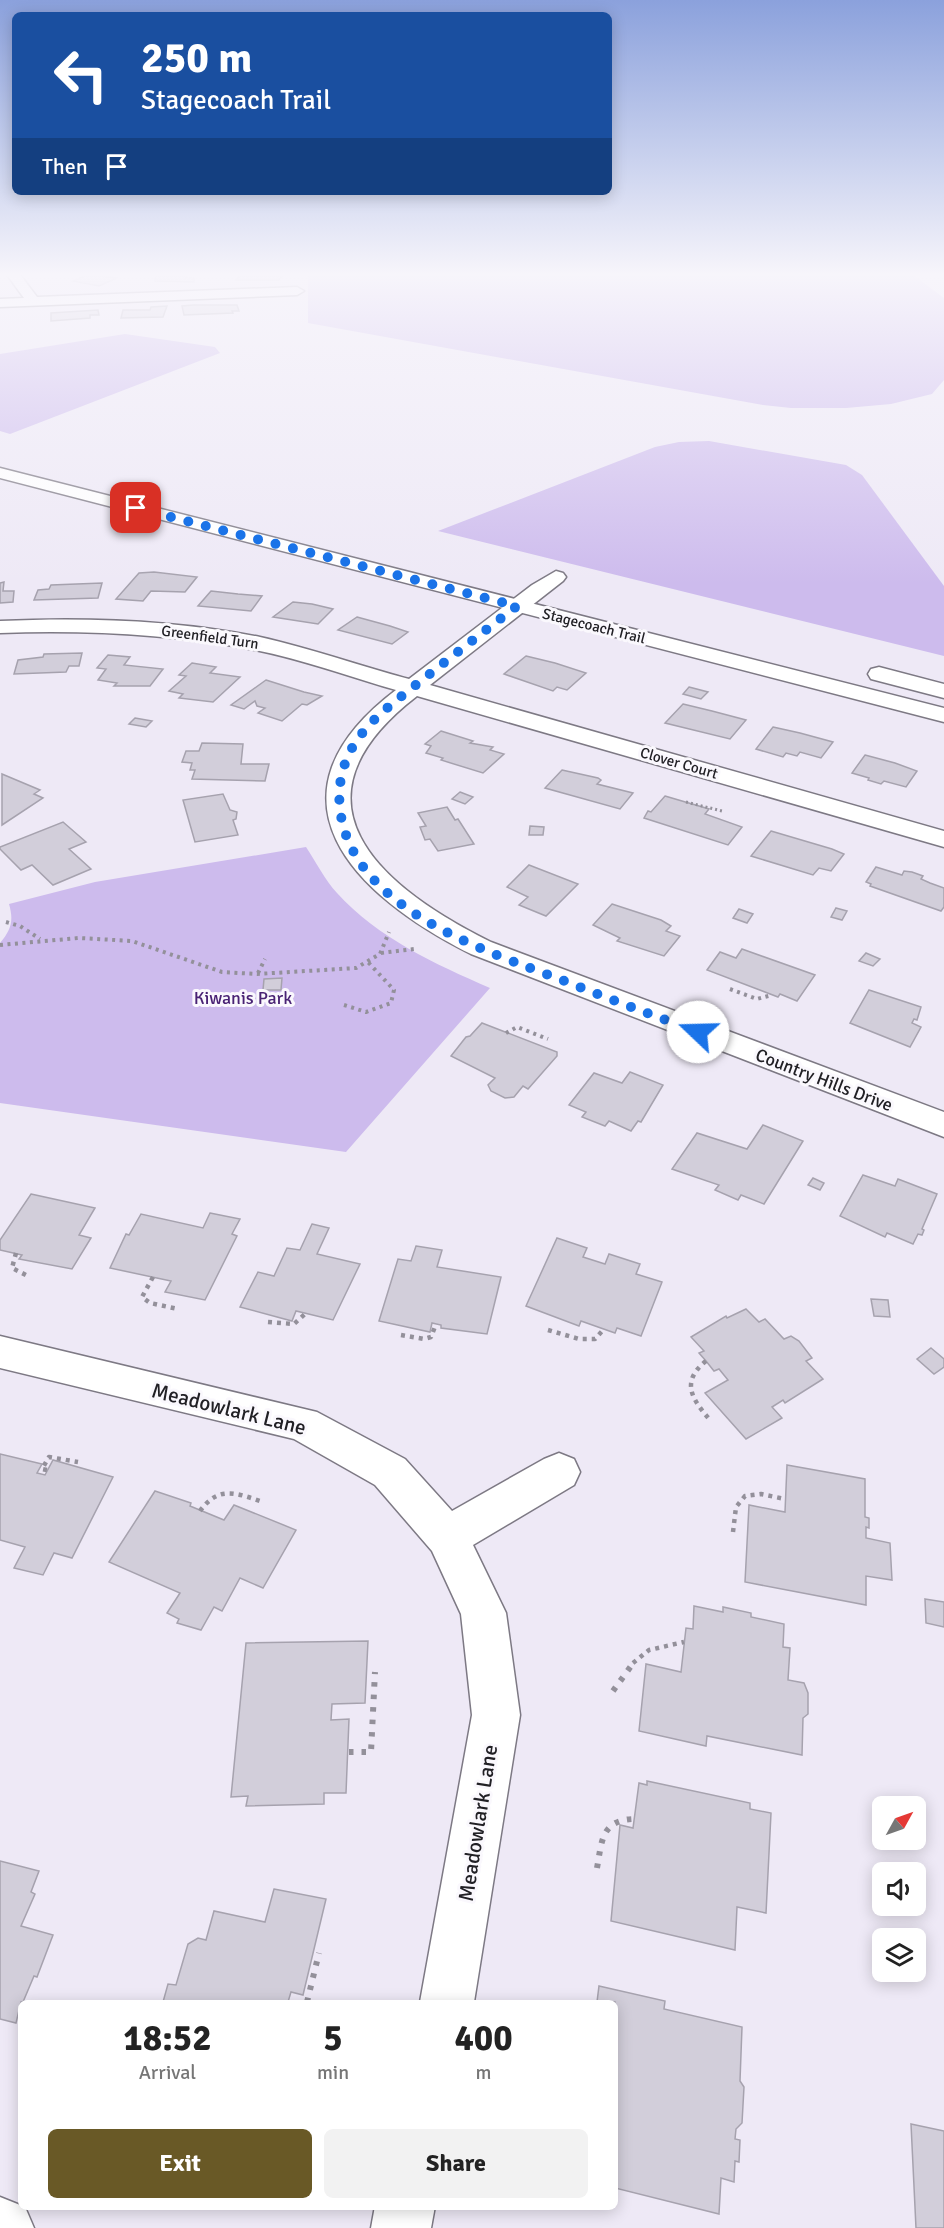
<!DOCTYPE html>
<html lang="en">
<head>
<meta charset="utf-8">
<style>
  :root { --surface:#fff; --page:#f2f2f2; --text:#222; --muted:#767676; --accent:#695926 }
  body { margin:0; font-family:Signika,sans-serif; background:var(--page); color:var(--text); height:100vh; display:flex; flex-direction:column; font-size:22px; white-space:nowrap }
  * { box-sizing:border-box; margin:0 }
  p { font-size:20px; color:var(--muted) }
  .icon { flex:none; width:33px; height:33px; fill:none; stroke:currentColor; stroke-width:2; stroke-linecap:round; stroke-linejoin:round }
  .map { position:relative; flex:1; overflow:hidden }
  .panel { position:absolute; left:18px; top:2000px; width:600px; height:210px; display:flex; flex-direction:column; background:var(--surface); border-radius:9px; box-shadow:0 3px 15px #0003 }
  .panel>* { flex:none }
  .hud { position:absolute; left:12px; top:12px; width:600px; height:183px; border-radius:9px; box-shadow:0 3px 15px #0003; background:#1a4fa0; color:#fff; overflow:hidden }
  .needle { width:39px; rotate:50deg }
  .tools { position:absolute; left:872px; top:1796px; display:grid; gap:12px }
  .tools a { display:grid; place-items:center; width:54px; height:54px; border-radius:9px; background:var(--surface); box-shadow:0 3px 15px #0003; font-size:30px }
  .pin { position:absolute; display:grid; place-items:center; width:51px; height:51px; color:#fff; margin:-26px; border-radius:12px; box-shadow:0 3px 9px #0006 }
  .me { position:absolute; width:66px; margin:-33px; rotate:291deg; stroke-linejoin:round; filter:drop-shadow(0 0 4px #0008) }
  .turn { display:flex; align-items:center; gap:21px; height:126px; padding:0 30px; font-size:27px }
  .turn .icon { width:78px; height:78px; stroke-width:2.5 }
  .turn b { display:block; font-size:42px; line-height:51px }
  .then { display:flex; align-items:center; height:57px; padding:0 30px; background:#0003; gap:12px; font-size:22px }
  .eta { display:flex; justify-content:space-evenly; align-items:center; height:102px; text-align:center }
  .eta b { font-size:36px; font-weight:800; line-height:42px }
  .button { display:flex; gap:12px; margin-top:auto; padding:12px 30px }
  .button a { flex:1; height:69px; border-radius:9px; background:var(--accent); color:#fff; font-size:24px; font-weight:800; line-height:69px; text-align:center }
  .button a+a { background:var(--page); color:var(--text) }
  .map>svg:first-child { display:block }
</style>
</head>
<body>
<div class="map">
<svg width="944" height="2228" viewBox="0 0 944 2228">
  <rect width="100%" height="100%" fill="#eee9f6"/>
  <g fill="#cdbbed">
    <path d="M308,272H909L944,298V380L932,394L891,404L846,408H791L763,405L308,323Z"/>
    <path d="M125,334L215,347L220,353L10,434L0,431V354Z"/>
    <path d="M709,441L846,465L862,475L944,586V656L438,531L655,447L679,442Z"/>
    <path d="M306,847C316,862 325,880 337,893C378,938 435,964 490,988L346,1152L0,1103V943C11,930 14,921 9,904L95,882Z"/>
  </g>
  <g fill="#d2ceda" stroke="#a6a2ae" stroke-width="1.5">
    <path d="M262,272L284,274L279,280H236L240,275Z"/>
    <path d="M167,273L187,275L186,278H194V282L155,281L156,275Z"/>
    <path d="M90,274L107,277L117,278L99,286L73,281Z"/>
    <path d="M193,305H237L239,311H232L233,313L184,315L182,306Z"/>
    <path d="M167,306L163,317L121,318L123,310H150L151,307Z"/>
    <path d="M98,310L99,315H90V318L51,321V313Z"/>
    <path d="M154,572L197,577L185,592L151,591L143,601L116,599L139,573Z"/>
    <path d="M4,582L3,591H14L13,602L0,603V583Z"/>
    <path d="M102,583L98,598L34,600L38,590L49,589L51,585Z"/>
    <path d="M211,591L238,594L262,596L251,611L198,606Z"/>
    <path d="M293,602L312,604L333,609L318,624L273,617Z"/>
    <path d="M357,617L390,626L408,632L392,644L338,630Z"/>
    <path d="M82,653L79,666H69L66,672L14,674L18,660L43,657L44,654Z"/>
    <path d="M108,655L130,657L124,665L163,669L150,686H114L117,683L98,680L106,669L97,668Z"/>
    <path d="M526,656L555,663L586,673L567,690L557,687L553,691L504,674Z"/>
    <path d="M192,663L216,667L210,673L240,677L213,702L179,698L183,694L169,691L186,676L179,675Z"/>
    <path d="M266,680L304,692L322,696L307,705L302,704L282,721L258,713L265,708L257,706L255,701L244,709L231,705Z"/>
    <path d="M689,687L708,692L701,699L683,694Z"/>
    <path d="M683,704L712,711L746,720L730,739L665,723Z"/>
    <path d="M135,718L152,721L146,727L129,724Z"/>
    <path d="M773,727L800,733L833,742L821,758L800,752L797,756L786,753L783,757L756,749Z"/>
    <path d="M441,731L473,741L470,743L493,747L490,750L504,754L483,773L441,760L443,758L426,753L431,746L425,744Z"/>
    <path d="M202,743L243,744L241,764H269L265,781L192,779L195,770H190L192,763L182,762L186,751H199Z"/>
    <path d="M865,755L895,763L917,771L906,787L884,781L881,784L868,780L869,778L852,773Z"/>
    <path d="M562,770L598,778L601,780L597,784L633,793L620,809L545,788Z"/>
    <path d="M2,774L40,790L34,794L43,798L2,825Z"/>
    <path d="M460,792L473,797L465,804L452,799Z"/>
    <path d="M223,794L230,810L237,812L236,819L233,820L238,835L195,842L183,800Z"/>
    <path d="M665,796L709,809L705,814L742,827L728,845L644,818L648,811L651,812Z"/>
    <path d="M447,807L455,820L458,819L474,844L438,851L430,839L425,840L420,827L426,826L418,813Z"/>
    <path d="M63,822L86,842L69,849L91,869L53,885L32,865L21,870L0,849V847Z"/>
    <path d="M530,826L544,827L543,835H529Z"/>
    <path d="M771,831L832,849L844,854L831,871L819,868L813,875L751,856Z"/>
    <path d="M529,865L578,884L546,916L519,905L528,897L507,887Z"/>
    <path d="M876,867L902,875L904,871L912,872L923,876L921,879L930,883L944,888V907L941,911L870,886L871,884L866,882Z"/>
    <path d="M612,904L661,920L671,926L666,931L680,936L664,956L617,941L620,938L593,925Z"/>
    <path d="M836,908L847,911L842,920L831,917Z"/>
    <path d="M739,909L753,914L747,923L733,918Z"/>
    <path d="M742,949L815,975L797,1001L780,994L778,997L707,970L720,952L736,958Z"/>
    <path d="M866,953L880,959L873,966L859,961Z"/>
    <path d="M282,978L281,990H263L264,979Z"/>
    <path d="M869,990L921,1007L917,1020L914,1019L912,1023L921,1027L910,1047L850,1023Z"/>
    <path d="M482,1023L557,1052V1056L528,1089L523,1086L514,1097L505,1098L491,1091L488,1085L495,1078L451,1056L466,1037L470,1036Z"/>
    <path d="M630,1072L663,1085L641,1122L638,1121L631,1131L609,1121L605,1126L582,1117L586,1112L569,1105L594,1073L622,1083Z"/>
    <path d="M763,1125L803,1141L764,1204L741,1195L738,1200L715,1190L719,1185L672,1169L697,1133L747,1149Z"/>
    <path d="M863,1175L895,1186L898,1179L937,1194L922,1229L924,1230L922,1235L918,1234L913,1244L887,1233L885,1237L840,1216Z"/>
    <path d="M813,1178L824,1183L820,1190L808,1185Z"/>
    <path d="M31,1194L95,1208L79,1235L91,1238L72,1269L19,1259L22,1255L0,1250V1240Z"/>
    <path d="M210,1213L240,1219L232,1234L237,1236L205,1300L165,1292L171,1281L110,1268L126,1234L129,1235L141,1214L203,1228Z"/>
    <path d="M312,1224L329,1228L317,1254L360,1264L333,1320L296,1311L292,1321L240,1307L258,1272L274,1276L287,1248L300,1250Z"/>
    <path d="M557,1238L587,1248L583,1257L605,1264L609,1254L640,1264L636,1274L662,1282L641,1336L617,1328L615,1333L581,1321L579,1326L526,1306Z"/>
    <path d="M416,1246L442,1250L437,1267L501,1277L487,1334L441,1328V1325L432,1323L430,1332L379,1321L398,1259L411,1261Z"/>
    <path d="M871,1299L888,1300L890,1317L874,1316Z"/>
    <path d="M746,1309L759,1322L765,1319L784,1339L791,1336L799,1341L812,1358L806,1361L823,1379L785,1403L783,1400L772,1407L782,1418L746,1439L705,1393L728,1380L719,1369L714,1371L706,1361L699,1353L704,1351L691,1337L726,1316L727,1318Z"/>
    <path d="M931,1348L944,1359V1367L934,1374L917,1359Z"/>
    <path d="M0,1454L42,1464L37,1473L45,1475L53,1460L113,1477L72,1558L54,1553L43,1575L14,1568L25,1547L0,1540Z"/>
    <path d="M787,1465L865,1479V1517L869,1518V1528L866,1527V1538L890,1543L892,1580L866,1576V1605L745,1582L749,1505L785,1512Z"/>
    <path d="M155,1491L191,1503L190,1506L224,1520L234,1505L296,1530L263,1588L240,1578L222,1611L214,1607L201,1630L177,1623L179,1619L167,1613L180,1593L109,1562Z"/>
    <path d="M925,1599L944,1602V1627L926,1623Z"/>
    <path d="M694,1606L723,1612V1607L751,1613V1617L784,1624L783,1647L790,1648L788,1680L804,1683L808,1693V1714L803,1718L802,1755L707,1736L706,1746L639,1731L646,1664L681,1672L686,1628L693,1629Z"/>
    <path d="M368,1641L365,1703L332,1704L331,1720L349,1719L346,1793H324V1804L246,1806L248,1796L231,1797L246,1643Z"/>
    <path d="M647,1781L750,1803V1809L771,1813L766,1913L737,1907L735,1950L611,1921L620,1825L633,1828L639,1783L647,1785Z"/>
    <path d="M0,1861L39,1871L31,1892L35,1894L21,1926L53,1935L37,1977L34,1976L23,2002H21L16,2023L0,2019Z"/>
    <path d="M274,1889L326,1899L303,1995L291,1992L288,2002H163L168,1984L176,1985L188,1944L198,1938L206,1940L214,1911L265,1922Z"/>
    <path d="M599,1986L665,2001L664,2009L742,2027L740,2081L744,2087L742,2123L736,2129L735,2139L740,2140L739,2162L735,2161L734,2182L721,2178L719,2214L615,2188V2002H597Z"/>
    <path d="M911,2124L944,2131V2228H916Z"/>
  </g>
  <g fill="none" stroke-linecap="round" stroke-linejoin="round">
    <g stroke="#7d7984" stroke-width="3">
      <g id="minor">
        <path d="M5,272H18L37,297L297,287L304,291L297,295L0,307V299L24,298Z"/>
        <path d="M556,571L563,573L566,577L563,581L430,685L944,831V847L417,696C281,801 378,886 491,942L944,1112V1137L471,954C353,895 255,797 396,690C350,677 302,659 255,650C171,634 85,630 0,633V621C86,617 175,620 260,637C310,648 360,666 409,679L532,585Z"/>
        <path d="M0,1336L317,1412L405,1459L452,1511L544,1459L559,1453L574,1459L580,1472L574,1485L473,1545L506,1613L520,1715L474,2002H420L472,1715L461,1614L432,1551L375,1485L294,1439L0,1368Z"/>
        <path d="M0,2197L25,2207L34,2228H0Z"/>
        <path d="M375,2206H435L431,2228H371Z"/>
      </g>
    </g>
    <g stroke="#7d7984" stroke-width="3">
      <g id="major">
        <path d="M0,468L944,708V722L0,478Z"/>
        <path d="M879,667L944,684V698L871,679L868,674L871,669Z"/>
      </g>
    </g>
    <path stroke="#93909a" stroke-width="3" stroke-dasharray="2 3" stroke-linecap="butt" d="M686,802L722,811"/>
    <g stroke="#93909a" stroke-width="4" stroke-dasharray="3 4.5" stroke-linecap="butt">
      <path d="M6,922L20,926L40,939"/>
      <path d="M0,945L79,938L132,941L222,972L257,974L356,968L380,954L389,932"/>
      <path d="M381,953L414,949"/>
      <path d="M258,973L265,959"/>
      <path d="M730,989L757,999L772,995"/>
      <path d="M344,1005L366,1012L391,1003L394,990L367,961"/>
      <path d="M506,1033L517,1027L548,1039"/>
    </g>
    <g stroke="#93909a" stroke-width="4.5" stroke-dasharray="4 5" stroke-linecap="butt">
      <path d="M16,1253L12,1268L28,1276"/>
      <path d="M153,1277L142,1297L150,1303L178,1309"/>
      <path d="M268,1322L294,1324L306,1313"/>
      <path d="M548,1330L579,1339H595L604,1329"/>
      <path d="M401,1335L424,1339L431,1337L436,1324"/>
      <path d="M706,1361C680,1382 692,1399 710,1420"/>
      <path d="M47,1470L42,1469L49,1457L78,1462"/>
      <path d="M200,1511C219,1485 236,1493 263,1502"/>
      <path d="M733,1532L736,1507L745,1496L761,1494L785,1499"/>
      <path d="M633,1663L649,1650L684,1642"/>
    </g>
    <g stroke="#93909a" stroke-width="6" stroke-dasharray="4.5 8" stroke-linecap="butt">
      <path d="M613,1691L634,1662"/>
      <path d="M349,1752H371L375,1672"/>
      <path d="M597,1868C602,1841 601,1820 634,1819"/>
      <path d="M307,2002L319,1953"/>
    </g>
    <use href="#minor" fill="#fff" fill-rule="evenodd"/>
    <use href="#major" fill="#fff" fill-rule="evenodd"/>
  </g>
  <linearGradient id="sky" x2="0" y2="1"><stop stop-color="#8ba1dc"/><stop offset="0.47" stop-color="#f7f5fb"/><stop offset="1" stop-color="#f7f5fb" stop-opacity="0"/></linearGradient>
  <rect width="944" height="584" fill="url(#sky)"/>
  <g fill="none" stroke-linecap="round" stroke-linejoin="round">
    <path stroke="#1a73e8" stroke-width="10" stroke-dasharray="0 18" d="M136,508L517,606C483,632 450,658 417,684C397,700 376,715 360,736C344,757 337,782 340,809C351,908 483,950 562,980C607,998 652,1015 698,1032"/>
  </g>
  <g text-anchor="middle" dominant-baseline="central" stroke-width="6" stroke-linejoin="round" paint-order="stroke">
    <g font-size="15" fill="#212025" stroke="#faf8fd">
      <text transform="translate(594 626) rotate(14)">Stagecoach Trail</text>
      <text transform="translate(210 637) rotate(8)">Greenfield Turn</text>
      <text transform="translate(679 763) rotate(16)">Clover Court</text>
    </g>
    <g font-size="18" fill="#492274" stroke="#faf8fd">
      <text x="243" y="998">Kiwanis Park</text>
    </g>
    <g font-size="18" fill="#212025" stroke="#faf8fd">
      <text transform="translate(824 1080) rotate(21)">Country Hills Drive</text>
    </g>
    <g font-size="21" fill="#212025" stroke="#faf8fd">
      <text transform="translate(229 1409) rotate(14)">Meadowlark Lane</text>
      <text transform="translate(478 1823) rotate(-81)">Meadowlark Lane</text>
    </g>
  </g>
</svg>
<div class="tools">
<a><svg class="needle" viewBox="-14 -14 28 28"><path d="M0-13l5 13h-10z" fill="#e53935"/><path d="M0 13l5-13h-10z" fill="#767676"/></svg></a>
<a><svg class="icon" aria-label="sound" viewBox="0 0 24 24"><path d="M4 9h4l5-4v14l-5-4H4zM17 9q2 3 0 6"/></svg></a>
<a><svg class="icon" aria-label="layers" viewBox="0 0 24 24"><path d="M12 4l9 5-9 5-9-5zM3 14l9 5 9-5"/></svg></a>
</div>
<div class="pin" style="left:136px;top:508px;background:#d93025"><svg class="icon" aria-label="arrive" viewBox="0 0 24 24"><path d="M6 21V4h12l-3 4 3 4H6"/></svg></div>
<svg class="me" style="left:698px;top:1032px" viewBox="-20 -20 40 40"><circle r="19" fill="#fff"/><path d="M0-13L10 11 0 6-10 11z" fill="#1a73e8"/></svg>
<div class="hud">
<div class="turn"><svg class="icon" aria-label="left" viewBox="0 0 24 24"><path d="M17 20v-9H6M10 6l-5 5 5 5"/></svg><div><b>250 m</b>Stagecoach Trail</div></div>
<div class="then">Then<svg class="icon" aria-label="arrive" viewBox="0 0 24 24"><path d="M6 21V4h12l-3 4 3 4H6"/></svg></div>
</div>
<section class="panel">
<div class="eta">
<div><b>18:52</b><p>Arrival</p></div>
<div><b>5</b><p>min</p></div>
<div><b>400</b><p>m</p></div>
</div>
<div class="button"><a>Exit</a><a>Share</a></div>
</section>
</div>
</body>
</html>
